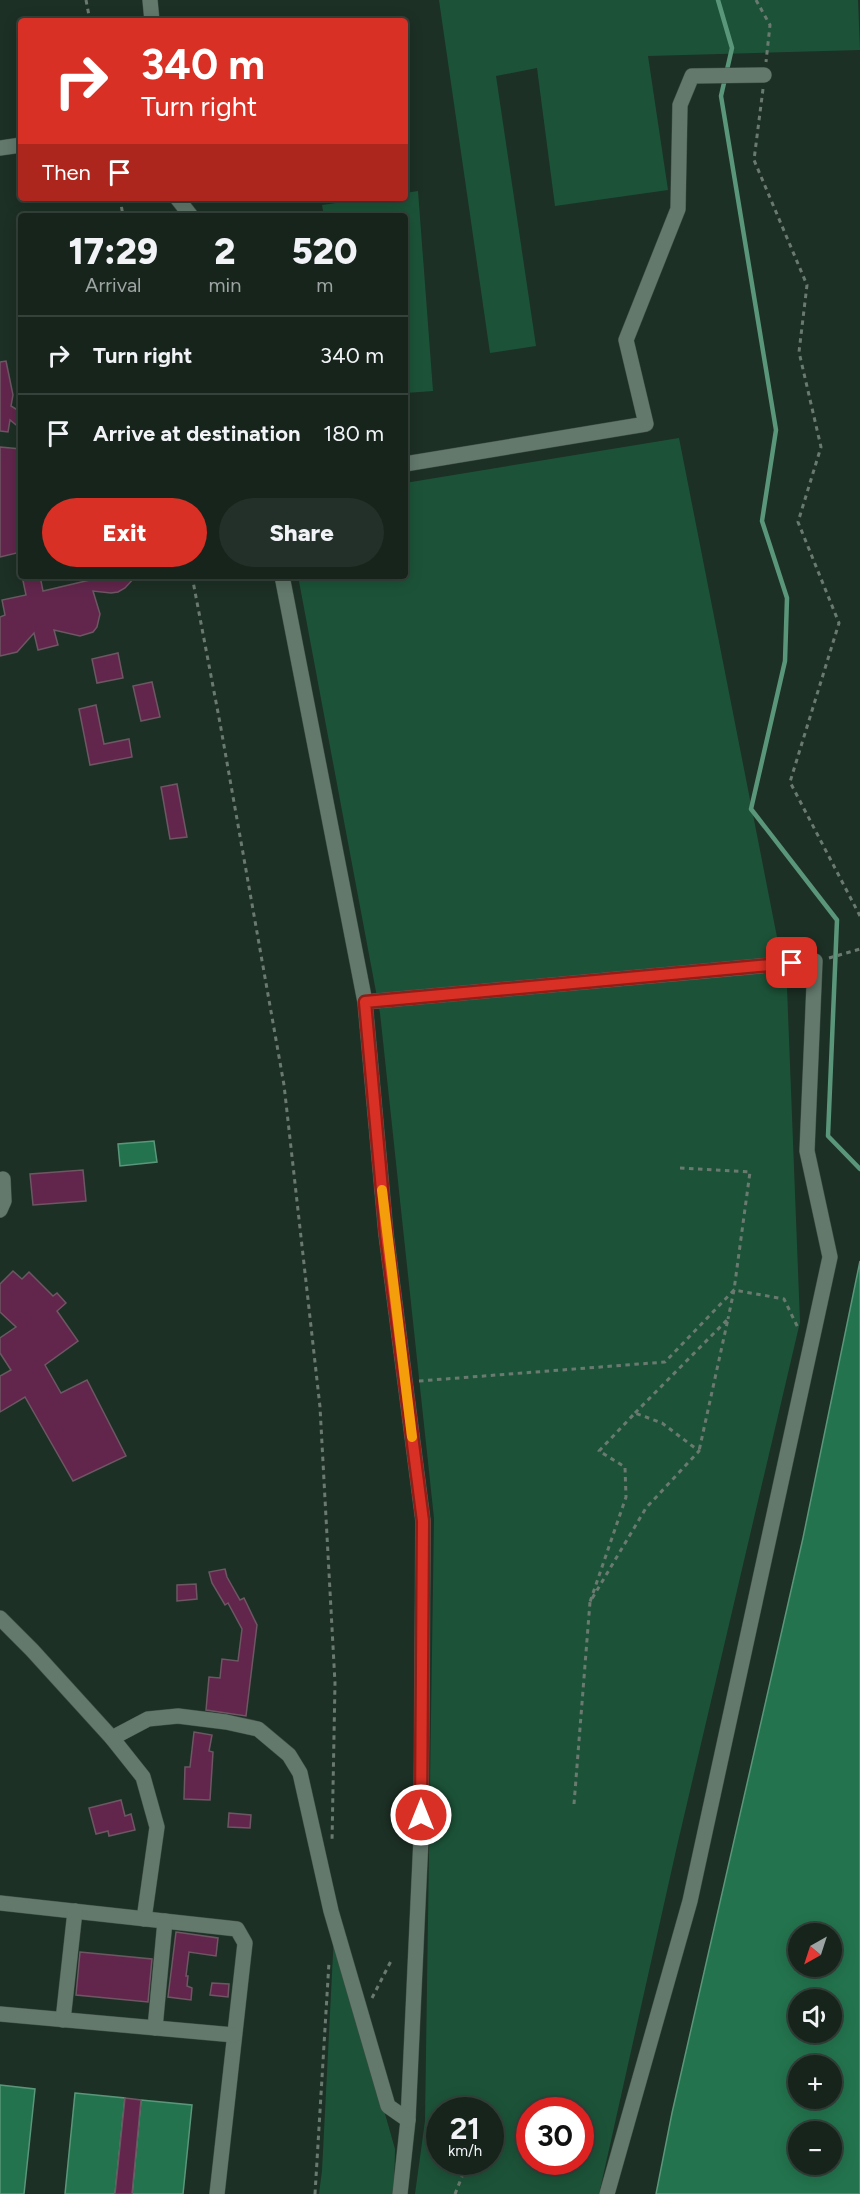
<!DOCTYPE html>
<html lang="en">
<head>
<meta charset="utf-8">
<style>
  :root { --surface:#16241c; --page:#233029; --text:#f1f3f6; --muted:#9ea4a3; --line:#35413b; --accent:#d93025 }
  body { margin:0; font-family:Figtree,sans-serif; background:var(--page); color:var(--text); height:100vh; display:flex; flex-direction:column; font-size:22px; white-space:nowrap }
  * { box-sizing:border-box; margin:0 }
  p { font-size:20px; color:var(--muted) }
  .icon { flex:none; width:33px; height:33px; fill:none; stroke:currentColor; stroke-width:2; stroke-linecap:round; stroke-linejoin:round }
  .map { position:relative; flex:1; overflow:hidden }
  .side { position:absolute; left:18px; top:213px; width:390px; height:366px; display:flex; flex-direction:column; background:var(--surface); border-radius:6px; box-shadow:0 3px 15px #0003,0 0 0 2px var(--line) }
  .side>* { flex:none }
  .banner { position:absolute; left:18px; top:18px; width:390px; height:183px; border-radius:6px; box-shadow:0 3px 15px #0003,0 0 0 2px var(--line); background:#d93025; color:#fff; overflow:hidden }
  .needle { width:39px; rotate:219deg }
  .tools { position:absolute; left:788px; top:1923px; display:grid; gap:12px }
  .tools a { display:grid; place-items:center; width:54px; height:54px; border-radius:50%; background:var(--surface); box-shadow:0 3px 15px #0003,0 0 0 2px var(--line); font-size:30px }
  .speed { position:absolute; left:426px; top:2097px; display:flex; gap:12px; font-size:30px; font-weight:700; text-align:center }
  .speed>* { display:grid; place-content:center; width:78px; height:78px; border-radius:50%; background:var(--surface); box-shadow:0 3px 15px #0003,0 0 0 2px var(--line); line-height:1 }
  .speed small { font-size:15px; font-weight:400 }
  .speed .limit { border:9px solid #d22; background:#fff; color:#111 }
  .pin { position:absolute; display:grid; place-items:center; width:51px; height:51px; color:#fff; margin:-26px; border-radius:12px; box-shadow:0 3px 9px #0006 }
  .me { position:absolute; width:66px; margin:-33px; rotate:0deg; stroke-linejoin:round; filter:drop-shadow(0 0 4px #0008) }
  .turn { display:flex; align-items:center; gap:21px; height:126px; padding:0 24px; font-size:27px }
  .turn .icon { width:78px; height:78px; stroke-width:2.5 }
  .turn b { display:block; font-size:42px; line-height:51px }
  .then { display:flex; align-items:center; height:57px; padding:0 24px; background:#0003; gap:12px; font-size:22px }
  .eta { display:flex; justify-content:space-evenly; align-items:center; height:102px; text-align:center }
  .eta b { font-size:36px; font-weight:800; line-height:42px }
  .primary-button { display:flex; gap:12px; margin-top:auto; padding:12px 24px }
  .primary-button a { flex:1; height:69px; border-radius:36px; background:var(--accent); color:#fff; font-size:24px; font-weight:800; line-height:69px; text-align:center }
  .primary-button a+a { background:var(--page); color:var(--text) }
  ul { padding:0; list-style:none }
  li { display:flex; align-items:center; gap:18px; height:78px; padding:0 24px; border-top:2px solid var(--line) }
  li div { flex:1 }
  li b { display:block; font-size:22px }
  li em { font-style:normal }
  .map>svg:first-child { display:block }
</style>
</head>
<body>
<div class="map">
<svg width="860" height="2194" viewBox="0 0 860 2194">
  <rect width="100%" height="100%" fill="#1d3025"/>
  <g fill="#1c5338" fill-rule="evenodd">
    <path d="M439,0H858L860,50L648,56L668,190L555,206L537,68L496,76L536,346L490,353Z"/>
    <path d="M418,191L433,391L405,393V216H324L322,205L370,198H405V193Z"/>
    <path d="M679,438L787,988L800,1322L677,1846L599,2194H415L425,2121L434,1518L380,1013L298,576H405V483ZM440,2110H490V2162H440ZM530,2110H580V2162H530Z"/>
    <path d="M334,1935L395,2149L394,2194H319L322,2171Z"/>
  </g>
  <g fill="#23744e" stroke="#5a967a" stroke-width="1.5" fill-rule="evenodd">
    <path d="M154,1141L157,1162L120,1166L118,1144Z"/>
    <path d="M860,1261V2194H656L672,2113L803,1538ZM798,1934H831V1966H798ZM798,2000H831V2032H798ZM798,2066H831V2098H798ZM798,2132H831V2164H798Z"/>
    <path d="M0,2085L35,2089L24,2194H0Z"/>
    <path d="M75,2093L125,2098L115,2194H65Z"/>
    <path d="M141,2100L192,2105L183,2194H132Z"/>
  </g>
  <g fill="none" stroke-linecap="round" stroke-linejoin="round">
    <path stroke="#5a967a" stroke-width="4.5" d="M718,0L732,48L721,96L776,430L762,521L787,598L785,661L751,809L837,920L828,1136L860,1169"/>
  </g>
  <g fill="#62264c" stroke="#6c5763" stroke-width="1.5">
    <path d="M6,361L13,395L11,406L21,412V429L10,420L8,432L0,431V362Z"/>
    <path d="M0,447L21,449V552L0,557Z"/>
    <path d="M22,576H40L43,591L90,580L88,576H136L125,588L118,592L111,593L93,591L100,614L97,627L93,632L80,636L54,630L58,645L38,650L34,633L17,652L0,656V617L5,615L2,600L26,595Z"/>
    <path d="M118,653L123,678L97,683L92,659Z"/>
    <path d="M152,682L160,717L141,721L133,686Z"/>
    <path d="M96,705L104,744L129,739L132,757L90,765L79,709Z"/>
    <path d="M177,784L187,837L170,839L161,787Z"/>
    <path d="M83,1170L86,1201L33,1205L30,1174Z"/>
    <path d="M13,1271L22,1279L29,1272L53,1296L57,1293L66,1303L57,1311L78,1341L45,1365L61,1393L87,1380L126,1456L73,1481L25,1397L0,1412V1376L11,1370L0,1353V1338L16,1327L0,1312V1284Z"/>
    <path d="M225,1569L227,1577L240,1600L244,1598L257,1625L246,1716L206,1710L209,1677L220,1678L222,1659L238,1661L242,1629L228,1603L225,1605L212,1583L209,1572Z"/>
    <path d="M196,1584L197,1599L177,1601V1585Z"/>
    <path d="M194,1732L212,1735L209,1751L213,1752L210,1800L184,1799L185,1767H190Z"/>
    <path d="M121,1800L125,1816L131,1814L135,1830L109,1836L108,1831L96,1834L89,1808Z"/>
    <path d="M229,1813L251,1815L250,1828L228,1827Z"/>
    <path d="M176,1932L218,1938L216,1956L189,1952L186,1976H188L187,1986L192,1988L191,2000L168,1997Z"/>
    <path d="M80,1952L152,1959L148,2002L76,1995Z"/>
    <path d="M212,1983L229,1984L228,1997L210,1995Z"/>
    <path d="M125,2098L141,2100L132,2194H115Z"/>
  </g>
  <g fill="none" stroke-linecap="round" stroke-linejoin="round">
    <g stroke="#3d4e44" stroke-width="16">
      <g id="minor">
        <path d="M150,0L152,21"/>
        <path d="M0,148L21,145"/>
        <path d="M177,198L191,216"/>
        <path d="M405,464L646,424L626,340L678,209L680,105L692,76L764,75"/>
        <path d="M282,576L365,1002L386,1234L423,1521L421,1838L408,2120L400,2194"/>
        <path d="M365,1002L815,961L807,1151L830,1257L690,1901L607,2194"/>
        <path d="M0,1210L4,1201L3,1179"/>
        <path d="M0,1618L32,1650L112,1738L143,1777L157,1827L144,1919"/>
        <path d="M112,1738L148,1719L178,1716L226,1722L258,1729L289,1755L300,1773L331,1911L388,2106L408,2120"/>
        <path d="M0,1903L237,1929L245,1943L217,2194"/>
        <path d="M0,2014L234,2035"/>
        <path d="M63,2020L75,1911"/>
        <path d="M155,2028L165,1921"/>
      </g>
    </g>
    <g stroke="#6a7a70" stroke-width="3" stroke-dasharray="4.5 4.5" stroke-linecap="butt">
      <path d="M86,0L90,21"/>
      <path d="M756,0L770,25L766,62"/>
      <path d="M763,89L754,160L807,285L799,352L821,447L798,522L839,623L790,782L860,916"/>
      <path d="M120,198L123,216"/>
      <path d="M192,576L220,723L284,1085L320,1407L335,1683L332,1842"/>
      <path d="M829,958L860,949"/>
      <path d="M680,1168L750,1172L734,1290L728,1319"/>
      <path d="M419,1381L665,1362L734,1290L784,1299L799,1330"/>
      <path d="M635,1413L728,1319L699,1451"/>
      <path d="M574,1804L590,1602L646,1508L699,1451L662,1423L635,1413L599,1451L625,1467L626,1497L590,1602"/>
      <path d="M372,1998L392,1959"/>
      <path d="M315,2194L329,1962"/>
      <path d="M455,2194L463,2174"/>
    </g>
    <use href="#minor" stroke="#63796c" stroke-width="15"/>
  </g>
  <g fill="none" stroke-linecap="round" stroke-linejoin="round">
    <g stroke="#8d1f18" stroke-width="15">
      <path id="route" d="M421,1815L423,1521L386,1234L365,1002L792,963"/>
    </g>
    <use href="#route" stroke="#d93025" stroke-width="10"/>
    <path stroke="#f59e0b" stroke-width="10" d="M382,1190L412,1437"/>
  </g>
</svg>
<div class="tools">
<a><svg class="needle" viewBox="-14 -14 28 28"><path d="M0-13l5 13h-10z" fill="#e53935"/><path d="M0 13l5-13h-10z" fill="#9ea4a3"/></svg></a>
<a><svg class="icon" aria-label="sound" viewBox="0 0 24 24"><path d="M4 9h4l5-4v14l-5-4H4zM17 9q2 3 0 6"/></svg></a>
<a>+</a>
<a>−</a>
</div>
<div class="speed"><div>21<small>km/h</small></div><div class="limit">30</div></div>
<div class="pin" style="left:792px;top:963px;background:#d93025"><svg class="icon" aria-label="arrive" viewBox="0 0 24 24"><path d="M6 21V4h12l-3 4 3 4H6"/></svg></div>
<svg class="me" style="left:421px;top:1815px" viewBox="-20 -20 40 40"><circle r="17" fill="#d93025" stroke="#fff" stroke-width="3"/><path d="M0-11L8 9 0 5-8 9z" fill="#fff"/></svg>
<div class="banner">
<div class="turn"><svg class="icon" aria-label="right" viewBox="0 0 24 24"><path d="M7 20v-9h11M14 6l5 5-5 5"/></svg><div><b>340 m</b>Turn right</div></div>
<div class="then">Then<svg class="icon" aria-label="arrive" viewBox="0 0 24 24"><path d="M6 21V4h12l-3 4 3 4H6"/></svg></div>
</div>
<section class="side">
<div class="eta">
<div><b>17:29</b><p>Arrival</p></div>
<div><b>2</b><p>min</p></div>
<div><b>520</b><p>m</p></div>
</div>
<ul>
<li><svg class="icon" aria-label="right" viewBox="0 0 24 24"><path d="M7 20v-9h11M14 6l5 5-5 5"/></svg><div><b>Turn right</b></div><em>340 m</em></li>
<li><svg class="icon" aria-label="arrive" viewBox="0 0 24 24"><path d="M6 21V4h12l-3 4 3 4H6"/></svg><div><b>Arrive at destination</b></div><em>180 m</em></li>
</ul>
<div class="primary-button"><a>Exit</a><a>Share</a></div>
</section>
</div>
</body>
</html>
